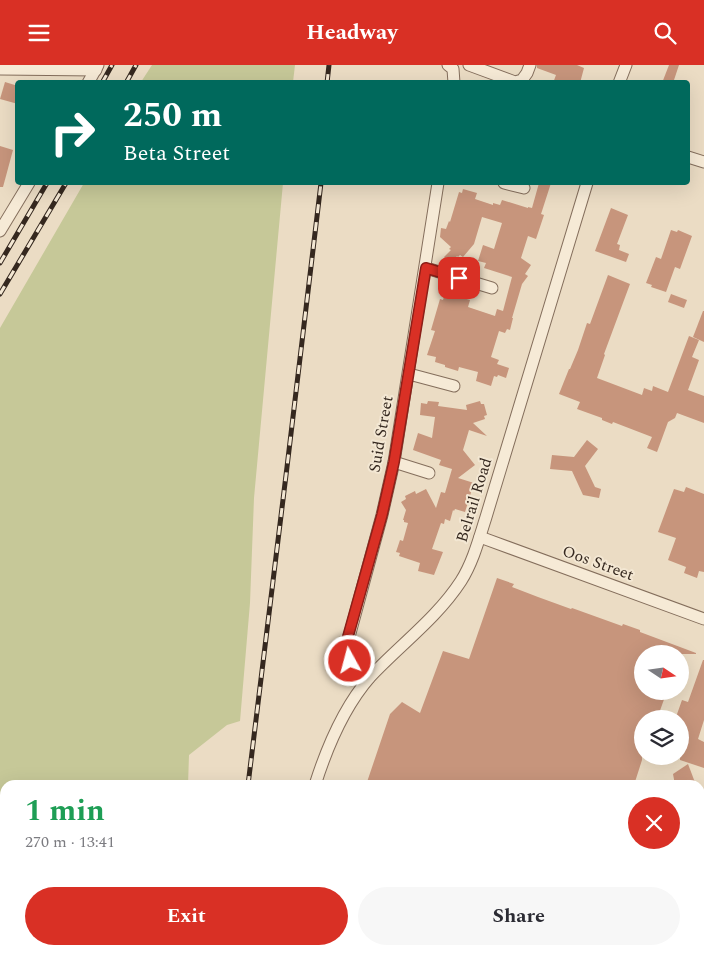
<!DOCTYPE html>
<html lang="en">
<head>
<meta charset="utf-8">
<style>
  :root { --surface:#fff; --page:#f7f7f7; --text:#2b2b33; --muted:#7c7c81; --accent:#d93025 }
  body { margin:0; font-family:Spectral,serif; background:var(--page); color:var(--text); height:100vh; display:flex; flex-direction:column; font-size:19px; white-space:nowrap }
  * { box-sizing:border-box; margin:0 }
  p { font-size:16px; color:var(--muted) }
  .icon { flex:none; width:28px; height:28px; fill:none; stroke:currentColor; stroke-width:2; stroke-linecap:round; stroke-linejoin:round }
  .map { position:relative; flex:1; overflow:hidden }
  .side { position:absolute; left:0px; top:715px; width:705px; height:175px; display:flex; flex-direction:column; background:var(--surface); border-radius:15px 15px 0 0; box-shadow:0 5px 20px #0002 }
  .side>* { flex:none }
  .hud { position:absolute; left:15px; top:15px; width:675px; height:105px; border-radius:5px; box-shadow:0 5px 20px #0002; background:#00695c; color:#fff; overflow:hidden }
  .needle { width:32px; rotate:103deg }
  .controls { position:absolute; left:634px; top:580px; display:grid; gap:10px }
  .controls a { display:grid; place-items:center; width:55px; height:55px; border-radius:50%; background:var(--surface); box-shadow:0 5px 20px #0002; font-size:25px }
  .pin { position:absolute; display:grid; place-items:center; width:42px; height:42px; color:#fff; margin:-21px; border-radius:10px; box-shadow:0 2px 8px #0006 }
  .me { position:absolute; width:55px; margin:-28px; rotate:353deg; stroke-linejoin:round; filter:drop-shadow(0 0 4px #0008) }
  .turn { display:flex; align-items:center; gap:18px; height:105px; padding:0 25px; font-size:22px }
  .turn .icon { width:65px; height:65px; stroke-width:2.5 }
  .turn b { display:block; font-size:35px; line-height:42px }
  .round { display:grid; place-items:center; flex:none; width:52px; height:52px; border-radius:26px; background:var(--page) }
  .head { display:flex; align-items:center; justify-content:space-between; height:85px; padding:0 25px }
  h1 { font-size:30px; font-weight:700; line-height:38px; color:#1e9e55 }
  .primary-button { display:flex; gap:10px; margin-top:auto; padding:10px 25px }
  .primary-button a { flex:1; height:58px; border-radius:30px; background:var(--accent); color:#fff; font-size:20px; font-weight:700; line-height:58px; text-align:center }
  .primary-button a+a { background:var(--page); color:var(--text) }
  header { display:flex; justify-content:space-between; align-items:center; height:65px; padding:0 25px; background:var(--accent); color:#fff; font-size:22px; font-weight:700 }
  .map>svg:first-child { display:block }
</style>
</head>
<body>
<header><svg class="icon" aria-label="menu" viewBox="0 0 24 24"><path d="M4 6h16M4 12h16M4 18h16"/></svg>Headway<svg class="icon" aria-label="search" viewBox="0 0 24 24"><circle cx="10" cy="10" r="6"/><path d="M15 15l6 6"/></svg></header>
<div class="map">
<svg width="704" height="890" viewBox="0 0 704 890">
  <rect width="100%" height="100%" fill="#ebdcc4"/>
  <g fill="#c6c898">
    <path d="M152,0H295L293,17H141Z"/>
    <path d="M84,118H283L254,433L250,538L240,656L227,660L189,690L188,720H5V885H94V890H0V263Z"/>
  </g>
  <g fill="#c7957c">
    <path d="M537,0H577L584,3L580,18H553L556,10L537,3Z"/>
    <path d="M669,0H679L673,18H662Z"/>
    <path d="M5,17L18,21V39L0,34Z"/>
    <path d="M0,81L13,85L3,122H0Z"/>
    <path d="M539,118H551L542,146L541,149L544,150L536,174L528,171L521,193L531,200L525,209L528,211L522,219L512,253H513L510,265L507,264L505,268L499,266L491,292L499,295L497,299L509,303L506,313L498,310L497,312L494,311L491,321L476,316L478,307L459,302L458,306L445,302V300L435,297L436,292L427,290L435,266L431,265L440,234L443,235L446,225L461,230L460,232L470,235L468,242L495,251L497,244L503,246L512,212L484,203L486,198L478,196L483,180L494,184L502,158L482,152L474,179L463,192L460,190L458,192L457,191L451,198L444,192L451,185L449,184L451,182L440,172L441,163L446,164L449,156L450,157L459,127L462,128L463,124L477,128L475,134L493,140V138L500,140L502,135L528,143V142L532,143Z"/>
    <path d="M611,143L628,150L617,179L620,180L619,185L629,189L626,197L595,186Z"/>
    <path d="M671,165L677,167L678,165L692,171L680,204L675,202L666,227L651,222L652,220L646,218L656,192L661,194Z"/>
    <path d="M608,210L630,219L604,289L605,290L597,313L642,330L644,323L652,326L653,321L668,327L689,271L699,275L692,292L699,295L688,325L704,331V358L677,348L675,353L668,357L657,387L647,383L652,372L613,357L612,359L602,355V353L577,344L580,337L559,329L569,304H570L578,285L587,258L590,259Z"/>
    <path d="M671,229L687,235L684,243L668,237Z"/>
    <path d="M703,246H704V277L693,272Z"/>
    <path d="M428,336L439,337L438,341L467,345L466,340L480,336L481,339H484L487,350L484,351L485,354L473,358L487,371L469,365L463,385L475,400L458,413L474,418L465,447L455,444L454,446L453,445L450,456L445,454L444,459L441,458L432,484L443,487L434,510L418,506L420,498L399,491L400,488L396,487L400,475L403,476L408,458L404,457V455H403L406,445L401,437L406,434L405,431L415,426L416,429L426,424L436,443L441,427L445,428L452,404L439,400L441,395L413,385L418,368L432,373L435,352L420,350L421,338L427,339Z"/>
    <path d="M587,375L598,384L585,401L595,422L601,424L599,433L583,430L572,406L550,404L552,390L574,392Z"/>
    <path d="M686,422L704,429V507L699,506L697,513L684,508L686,502L668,495L676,473L658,467L674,424L684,427Z"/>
    <path d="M497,513L514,519L512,522L538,532L571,544L572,543L622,561L623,559L640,565V567L696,588V589H642V626H667L657,654H642V695L634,720H366L390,649L402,637L420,648L443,586L469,594Z"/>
    <path d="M703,595H704V655L698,674L704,677V703L680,695V653L676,652L682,635L688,637Z"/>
    <path d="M688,699L696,720H675L673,709Z"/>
  </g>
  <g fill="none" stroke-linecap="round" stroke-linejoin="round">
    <g stroke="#846e5c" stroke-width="13">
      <g id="minor">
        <path d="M448,0L453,4L454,18"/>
        <path d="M469,0L515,17L522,15L527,8L530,0"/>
        <path d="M0,4L96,5"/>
        <path d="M88,18L98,0"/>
        <path d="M619,18L626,0"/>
        <path d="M688,92L704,97"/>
        <path d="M504,118L524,123"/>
        <path d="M0,166L29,118"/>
        <path d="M426,203L492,223"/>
        <path d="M409,309L454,321"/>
        <path d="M394,397L429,408"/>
        <path d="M480,472L704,554"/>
        <path d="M369,613C359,604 348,598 346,583L382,450L394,397L438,118"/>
        <path d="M315,720C327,682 343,643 370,612C400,580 437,553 461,516C473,497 479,474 486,452L587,118"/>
        <path d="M275,890L276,885"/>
      </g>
    </g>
    <use href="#minor" stroke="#f6ead6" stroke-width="11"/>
    <g stroke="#35281f" stroke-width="5">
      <g id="rail">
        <path d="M102,18L112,0"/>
        <path d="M126,18L136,0"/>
        <path d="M327,18L329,0"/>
        <path d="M0,198L47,118"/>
        <path d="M0,229L66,118"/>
        <path d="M248,720L287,402L321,118"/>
        <path d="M227,890V885"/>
      </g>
    </g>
    <use href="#rail" stroke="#f3e7d3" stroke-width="3" stroke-dasharray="9" stroke-linecap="butt"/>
  </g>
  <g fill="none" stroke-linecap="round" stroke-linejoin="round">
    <g stroke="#8d1f18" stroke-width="12">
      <path id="route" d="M350,596C346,589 345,583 347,575L382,450L394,397L426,203L459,213"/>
    </g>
    <use href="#route" stroke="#d93025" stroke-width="9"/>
  </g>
  <g text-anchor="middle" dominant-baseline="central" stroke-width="4" stroke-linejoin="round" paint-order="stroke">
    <g font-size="16" fill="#35281f" stroke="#f3e7d3">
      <text transform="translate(381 369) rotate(-80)">Suid Street</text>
      <text transform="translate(474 435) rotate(-73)">Belrail Road</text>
      <text transform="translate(598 498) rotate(20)">Oos Street</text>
    </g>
  </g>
</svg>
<div class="controls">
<a><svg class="needle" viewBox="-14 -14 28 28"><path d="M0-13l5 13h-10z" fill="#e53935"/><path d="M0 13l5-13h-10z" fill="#7c7c81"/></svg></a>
<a><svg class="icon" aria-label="layers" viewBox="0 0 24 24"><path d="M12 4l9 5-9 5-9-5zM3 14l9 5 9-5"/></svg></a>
</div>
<div class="pin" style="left:459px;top:213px;background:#d93025"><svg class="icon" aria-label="arrive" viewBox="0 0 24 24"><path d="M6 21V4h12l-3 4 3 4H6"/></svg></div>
<svg class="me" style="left:350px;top:596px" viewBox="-20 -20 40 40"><circle r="17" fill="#d93025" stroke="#fff" stroke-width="3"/><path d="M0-11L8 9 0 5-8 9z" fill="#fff"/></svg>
<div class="hud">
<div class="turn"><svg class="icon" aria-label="right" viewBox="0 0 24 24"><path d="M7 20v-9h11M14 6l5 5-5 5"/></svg><div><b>250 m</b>Beta Street</div></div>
</div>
<section class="side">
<div class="head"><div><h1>1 min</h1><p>270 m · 13:41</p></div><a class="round" style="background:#d93025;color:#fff"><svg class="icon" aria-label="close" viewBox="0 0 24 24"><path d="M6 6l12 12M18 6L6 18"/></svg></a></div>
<div class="primary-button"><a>Exit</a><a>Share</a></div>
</section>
</div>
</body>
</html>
